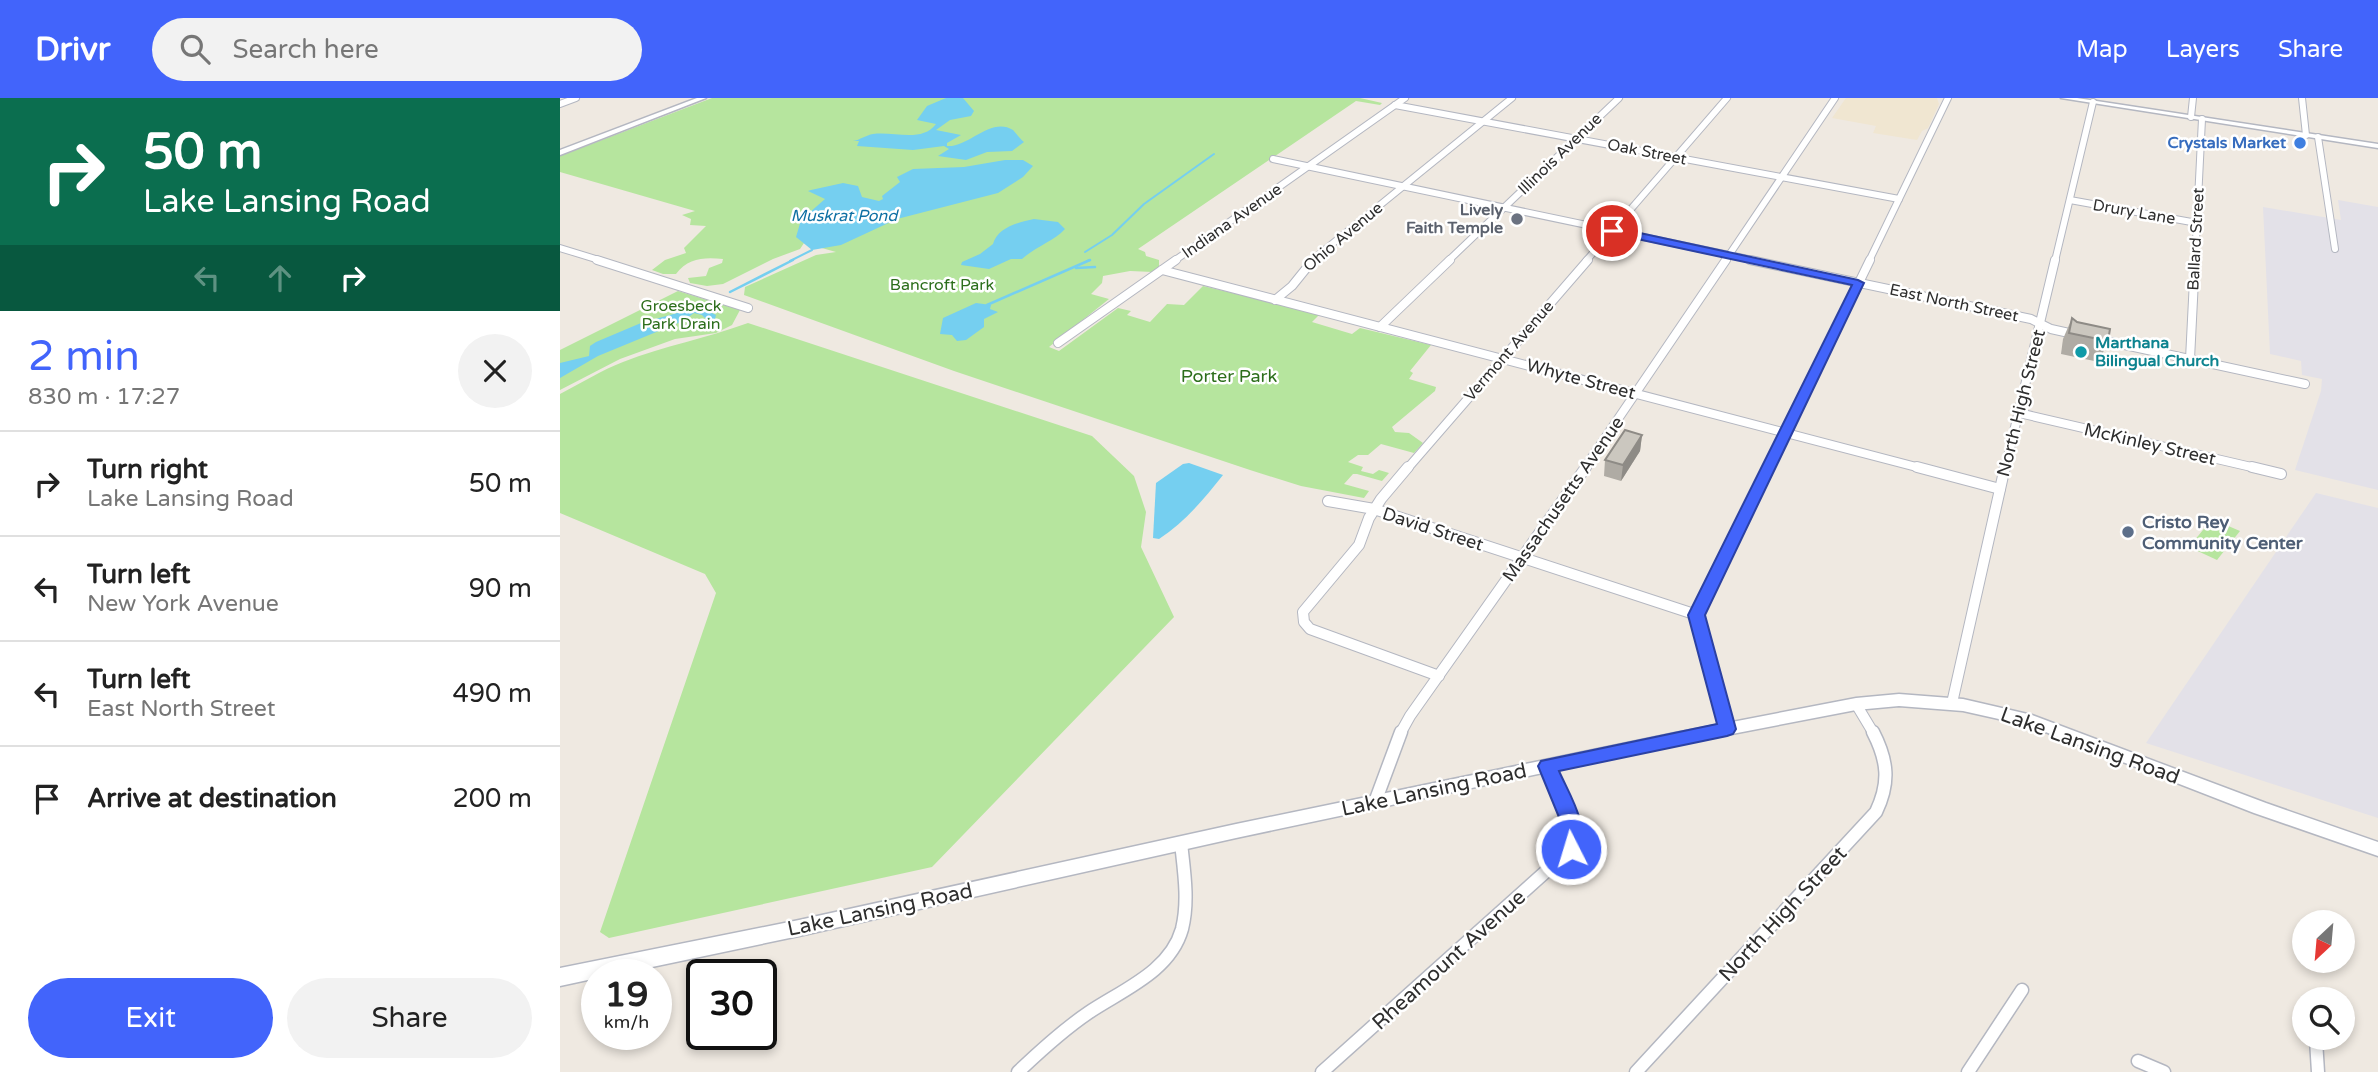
<!DOCTYPE html>
<html lang="en">
<head>
<meta charset="utf-8">
<style>
  :root { --surface:#fff; --page:#f2f2f2; --text:#222; --muted:#767676; --line:#e0e0e0; --accent:#4264fb }
  body { margin:0; font-family:"Varela Round",sans-serif; background:var(--page); color:var(--text); height:100vh; display:flex; flex-direction:column; font-size:26px; white-space:nowrap }
  * { box-sizing:border-box; margin:0 }
  p { font-size:23px; color:var(--muted) }
  .icon { flex:none; width:38px; height:38px; fill:none; stroke:currentColor; stroke-width:2; stroke-linecap:round; stroke-linejoin:round }
  .map { position:relative; flex:1; overflow:hidden }
  .sheet { display:flex; flex-direction:column; background:var(--surface); width:560px }
  .sheet>* { flex:none }
  .hud { background:#0b6e4f; color:#fff; overflow:hidden }
  .needle { width:46px; rotate:206deg }
  .tools { position:absolute; left:1732px; top:812px; display:grid; gap:14px }
  .tools a { display:grid; place-items:center; width:63px; height:63px; border-radius:50%; background:var(--surface); box-shadow:0 4px 10px #0003; font-size:35px }
  .speed { position:absolute; left:21px; top:861px; display:flex; gap:14px; font-size:35px; font-weight:700; text-align:center }
  .speed>* { display:grid; place-content:center; width:91px; height:91px; border-radius:50%; background:var(--surface); box-shadow:0 4px 10px #0003; line-height:1 }
  .speed small { font-size:18px; font-weight:400 }
  .speed .limit { border:4px solid #111; border-radius:10px; background:#fff; color:#111 }
  .pin { position:absolute; display:grid; place-items:center; width:60px; height:60px; color:#fff; margin:-30px; border:4px solid #fff; border-radius:50%; box-shadow:0 2px 7px #0007 }
  .me { position:absolute; width:77px; margin:-38px; rotate:355deg; stroke-linejoin:round; filter:drop-shadow(0 0 5px #0008) }
  .turn { display:flex; align-items:center; gap:24px; height:147px; padding:0 28px; font-size:32px }
  .turn .icon { width:91px; height:91px; stroke-width:2.5 }
  .turn b { display:block; font-size:49px; line-height:60px }
  .lanes { display:flex; align-items:center; height:66px; padding:0 28px; background:#0003; justify-content:center; gap:35px; direction:ltr }
  .lanes .off { opacity:.35 }
  .round { display:grid; place-items:center; flex:none; width:74px; height:74px; border-radius:37px; background:var(--page) }
  .headline { display:flex; align-items:center; justify-content:space-between; height:119px; padding:0 28px }
  h1 { font-size:42px; font-weight:600; line-height:52px; color:var(--accent) }
  .button { display:flex; gap:14px; margin-top:auto; padding:14px 28px }
  .button a { flex:1; height:80px; border-radius:42px; background:var(--accent); color:#fff; font-size:28px; font-weight:600; line-height:80px; text-align:center }
  .button a+a { background:var(--page); color:var(--text) }
  ul { padding:0; list-style:none }
  li { display:flex; align-items:center; gap:21px; height:105px; padding:0 28px; border-top:2px solid var(--line) }
  li div { flex:1 }
  li b { display:block; font-size:26px }
  li em { font-style:normal }
  header { display:flex; align-items:center; gap:42px; box-sizing:border-box; height:98px; padding:0 35px; background:var(--accent); color:#fff }
  header strong { font-size:33px }
  nav { display:flex; gap:38px; margin-inline-start:auto; font-size:24px }
  .search { width:490px; height:63px; background:var(--page); display:flex; align-items:center; gap:18px; box-sizing:border-box; padding:0 24px; border-radius:38px; color:var(--muted); font-size:26px }
  main { display:flex; flex:1; min-height:0 }
  .map>svg:first-child { display:block }
</style>
</head>
<body>
<header>
<strong>Drivr</strong>
<div class="search"><svg class="icon" aria-label="search" viewBox="0 0 24 24"><circle cx="10" cy="10" r="6"/><path d="M15 15l6 6"/></svg>Search here</div>
<nav><a>Map</a><a>Layers</a><a>Share</a></nav>
</header>
<main>
<section class="sheet">
<div class="hud">
<div class="turn"><svg class="icon" aria-label="right" viewBox="0 0 24 24"><path d="M7 20v-9h11M14 6l5 5-5 5"/></svg><div><b>50 m</b>Lake Lansing Road</div></div>
<div class="lanes"><svg class="icon off" aria-label="left" viewBox="0 0 24 24"><path d="M17 20v-9H6M10 6l-5 5 5 5"/></svg><svg class="icon off" aria-label="ahead" viewBox="0 0 24 24"><path d="M12 20V5M6 11l6-6 6 6"/></svg><svg class="icon" aria-label="right" viewBox="0 0 24 24"><path d="M7 20v-9h11M14 6l5 5-5 5"/></svg></div>
</div>
<div class="headline"><div><h1>2 min</h1><p>830 m · 17:27</p></div><a class="round"><svg class="icon" aria-label="close" viewBox="0 0 24 24"><path d="M6 6l12 12M18 6L6 18"/></svg></a></div>
<ul>
<li><svg class="icon" aria-label="right" viewBox="0 0 24 24"><path d="M7 20v-9h11M14 6l5 5-5 5"/></svg><div><b>Turn right</b><p>Lake Lansing Road</p></div><em>50 m</em></li>
<li><svg class="icon" aria-label="left" viewBox="0 0 24 24"><path d="M17 20v-9H6M10 6l-5 5 5 5"/></svg><div><b>Turn left</b><p>New York Avenue</p></div><em>90 m</em></li>
<li><svg class="icon" aria-label="left" viewBox="0 0 24 24"><path d="M17 20v-9H6M10 6l-5 5 5 5"/></svg><div><b>Turn left</b><p>East North Street</p></div><em>490 m</em></li>
<li><svg class="icon" aria-label="arrive" viewBox="0 0 24 24"><path d="M6 21V4h12l-3 4 3 4H6"/></svg><div><b>Arrive at destination</b></div><em>200 m</em></li>
</ul>
<div class="button"><a>Exit</a><a>Share</a></div>
</section>
<div class="map">
<svg width="1818" height="974" viewBox="0 0 1818 974">
  <rect width="100%" height="100%" fill="#efe9e1"/>
  <g fill="#e3e1e8">
    <path d="M1778,102L1818,109V392L1735,372L1761,293L1762,281L1742,277L1741,263L1710,256L1703,109L1781,122Z"/>
    <path d="M1756,395L1818,410V720L1586,645Z"/>
  </g>
  <path fill="#f0e6d1" d="M1286,0H1377L1379,6L1368,30L1362,33L1357,42L1313,35L1316,28L1272,20Z"/>
  <g fill="#b6e59e">
    <path d="M152,0H800L822,5L820,7L796,3L578,151L585,154L586,158L599,162V170L593,174L570,173L543,178L542,185L531,196L549,201L489,249L499,253L558,210L571,213L567,217L590,224L607,206L624,207L643,188L760,216L752,224L792,236L800,230L871,247L850,273L853,275L849,281L876,289L875,293L832,329L835,334L849,335L863,345L854,355L821,346L808,357H798L788,364L803,369L801,373L813,376L819,372L829,375L822,383L797,376H793L784,386L809,393L804,400L741,388L690,372L394,273L184,197L185,189L256,157L276,154L244,145L240,151L213,161L163,186L147,188L130,185L128,180L146,178L149,170L162,165L163,161C144,159 128,160 116,176H103L92,172L105,162L126,155L124,150L146,128L130,127L131,121L122,117L135,113L0,74V58Z"/>
    <path d="M118,193L180,212L172,227L156,235L115,241L60,261L0,292V252Z"/>
    <path d="M188,225L532,338L574,378L586,414L581,449L614,519L372,769L49,840L40,834L156,495L145,476L0,415V296C21,285 42,272 63,264C104,248 147,240 188,225Z"/>
    <path d="M1652,421L1680,433L1657,462L1629,449Z"/>
  </g>
  <g fill="#75cff0">
    <path d="M386,0H403L414,13L411,18L390,22L376,32L401,37L387,45V48C408,50 431,18 453,32C455,34 460,41 464,44L452,53L427,54L406,62L378,58L389,51L384,48L353,52L297,48L299,43H293C300,42 306,37 313,36C334,33 362,45 376,26L357,22L367,8Z"/>
    <path d="M445,62H463L473,68L463,79L438,95L337,121L281,147L252,152L236,139L241,122L265,101L248,93L251,92L283,85L298,88L302,99L319,103L323,101L322,98L340,84L337,79L353,71L404,69Z"/>
    <path d="M474,121L498,124L505,131C494,143 475,149 462,161H451L429,171L401,167L402,164L420,156L433,146C437,130 458,124 474,121Z"/>
    <path d="M416,205L431,207L430,211L438,214L424,221V229L406,242L397,243L392,237L380,236L383,220Z"/>
    <path d="M139,209L156,217L155,221L144,227L121,231L147,222L142,217L134,215L123,223L38,258L0,280V265L29,258L30,248L36,244L81,225Z"/>
    <path d="M629,365L663,377C644,401 625,424 599,441L593,440L596,385L623,366Z"/>
  </g>
  <g fill="none" stroke-linecap="round" stroke-linejoin="round">
    <g stroke="#75cff0" stroke-width="2">
      <path d="M525,154L552,137L584,106L654,56"/>
      <path d="M230,163L252,152"/>
      <path d="M527,163L530,162"/>
    </g>
    <g stroke="#75cff0" stroke-width="2.5">
      <path d="M516,170L535,169"/>
      <path d="M170,194L233,162"/>
      <path d="M427,207L530,162"/>
    </g>
    <g stroke="#b4b7c1" stroke-width="8">
      <g id="minor-far3">
        <path d="M1742,0L1746,37"/>
        <path d="M0,6L16,0"/>
        <path d="M835,7L1339,101"/>
        <path d="M1631,19L1633,0"/>
        <path d="M1758,39L1775,151"/>
        <path d="M713,61L1198,163"/>
        <path d="M1510,102L1637,125"/>
        <path d="M0,150L42,163"/>
        <path d="M614,163L845,0"/>
        <path d="M751,163L952,0"/>
        <path d="M888,163L1059,0"/>
        <path d="M1026,163L1167,0"/>
        <path d="M1165,163L1275,0"/>
        <path d="M1309,163L1388,0"/>
        <path d="M1495,163L1533,4"/>
        <path d="M1635,163L1642,21"/>
      </g>
    </g>
    <g stroke="#b4b7c1" stroke-width="10">
      <g id="minor-far2">
        <path d="M37,162L188,210"/>
        <path d="M1190,162L1471,221L1491,231L1518,237"/>
        <path d="M602,172L1364,371"/>
        <path d="M715,202L732,188L753,162"/>
        <path d="M820,229L890,162"/>
        <path d="M1537,241L1745,286"/>
        <path d="M498,245L616,162"/>
        <path d="M1630,261L1635,162"/>
        <path d="M1459,315L1700,371"/>
        <path d="M847,371L1028,162"/>
        <path d="M1024,371L1166,162"/>
        <path d="M1208,371L1310,162"/>
        <path d="M1445,371L1495,162"/>
      </g>
    </g>
    <g stroke="#b4b7c1" stroke-width="12">
      <g id="minor-far1">
        <path d="M848,369L821,401L809,420L799,447L743,514L744,524L750,531L879,578"/>
        <path d="M1357,369L1440,391"/>
        <path d="M1692,369L1721,376"/>
        <path d="M768,403L814,411L1137,517"/>
        <path d="M1392,605L1445,369"/>
        <path d="M1296,606L1314,636"/>
        <path d="M1167,631L1137,517L1209,369"/>
        <path d="M840,636L850,618L1026,369"/>
      </g>
    </g>
    <g stroke="#b4b7c1" stroke-width="15">
      <g id="minor">
        <path d="M815,704L841,634"/>
        <path d="M1756,942L1758,974"/>
        <path d="M1578,963L1604,974"/>
        <path d="M458,974C480,953 503,932 528,915C562,892 610,874 622,831C629,803 624,773 621,745"/>
        <path d="M762,974L1011,751L1013,729L987,668"/>
        <path d="M1076,974L1316,714C1330,685 1328,663 1313,634"/>
        <path d="M1408,974L1462,892"/>
      </g>
    </g>
    <g stroke="#b4b7c1" stroke-width="3">
      <g id="tertiary">
        <path d="M137,0H146L0,57V52Z"/>
        <path d="M1501,0H1517L1818,46V50Z"/>
      </g>
    </g>
    <g stroke="#b4b7c1" stroke-width="3">
      <path id="secondary" d="M1339,596L1403,601L1472,617L1706,705L1818,744V758L1694,715L1470,628L1403,613L1339,608L1296,612L1115,647L676,740L239,838L54,877H37V880L0,888V870L239,822L676,726L1115,635L1296,600Z"/>
    </g>
    <use href="#minor-far3" stroke="#fff" stroke-width="6"/>
    <use href="#minor-far2" stroke="#fff" stroke-width="8"/>
    <use href="#minor-far1" stroke="#fff" stroke-width="10"/>
    <use href="#minor" stroke="#fff" stroke-width="12"/>
    <use href="#tertiary" fill="#fff" fill-rule="evenodd"/>
    <use href="#secondary" fill="#fff" fill-rule="evenodd"/>
  </g>
  <g fill="#afaba4">
    <path d="M1512,220L1548,243L1539,264L1501,256L1503,241Z"/>
    <path d="M1082,337L1080,353L1061,383L1044,378L1045,362Z"/>
  </g>
  <path fill="#8e8b86" d="M1082,337L1080,353L1061,383L1063,367Z"/>
  <g fill="#cbc7bf" stroke="#8e8b86" stroke-width="2">
    <path d="M1512,220L1517,224L1550,231L1548,243L1509,235Z"/>
    <path d="M1065,332L1082,337L1063,367L1045,362Z"/>
  </g>
  <path fill="#4264fb" stroke="#2b41a3" stroke-width="2" d="M1052,129L1298,182L1304,185L1145,517L1176,631L1173,636L1167,638L999,673C1010,698 1031,729 1018,757L1011,759L1004,757L1001,751L1003,729L978,668L981,663L1157,626L1128,517L1292,187L1049,135V130Z"/>
  <circle fill="#3f7fe0" stroke="#fff" stroke-width="2.5" cx="1740" cy="45" r="7"/>
  <circle fill="#6b7280" stroke="#fff" stroke-width="2.5" cx="957" cy="121" r="7"/>
  <circle fill="#0f9aa8" stroke="#fff" stroke-width="2.5" cx="1521" cy="254" r="7"/>
  <circle fill="#5c6f8a" stroke="#fff" stroke-width="2.5" cx="1568" cy="434" r="7"/>
  <g text-anchor="middle" dominant-baseline="central" stroke-width="5" stroke-linejoin="round" paint-order="stroke">
    <g font-size="16" font-weight="bold" fill="#366cbe" stroke="#fff" text-anchor="end">
      <text x="1726" y="45">Crystals Market</text>
    </g>
    <g font-size="16" fill="#2e2e2e" stroke="#fff">
      <text transform="translate(1087 54) rotate(11)">Oak Street</text>
      <text transform="translate(1000 56) rotate(-44)">Illinois Avenue</text>
      <text transform="translate(1574 114) rotate(10)">Drury Lane</text>
      <text transform="translate(672 123) rotate(-35)">Indiana Avenue</text>
      <text transform="translate(783 139) rotate(-40)">Ohio Avenue</text>
      <text transform="translate(1636 141) rotate(-87)">Ballard Street</text>
      <text transform="translate(1394 205) rotate(12)">East North Street</text>
      <text transform="translate(949 253) rotate(-49)">Vermont Avenue</text>
    </g>
    <g font-size="16" font-weight="bold" fill="#5b616d" stroke="#fff" text-anchor="end">
      <text x="943" y="112">Lively<tspan x="943" dy="18">Faith Temple</tspan></text>
    </g>
    <g font-size="16" font-style="italic" fill="#0d6fa3" stroke="#fff">
      <text x="284" y="118">Muskrat Pond</text>
    </g>
    <g font-size="16" fill="#2c6e1b" stroke="#fff">
      <text x="382" y="187">Bancroft Park</text>
      <text x="121" y="208">Groesbeck<tspan x="121" dy="18">Park Drain</tspan></text>
    </g>
    <g font-size="16" font-weight="bold" fill="#0d838f" stroke="#fff" text-anchor="start">
      <text x="1535" y="245">Marthana<tspan x="1535" dy="18">Bilingual Church</tspan></text>
    </g>
    <g font-size="18" fill="#2c6e1b" stroke="#fff">
      <text x="669" y="278">Porter Park</text>
    </g>
    <g font-size="18" fill="#2e2e2e" stroke="#fff">
      <text transform="translate(1021 281) rotate(15)">Whyte Street</text>
      <text transform="translate(1461 305) rotate(-76)">North High Street</text>
      <text transform="translate(1590 346) rotate(13)">McKinley Street</text>
      <text transform="translate(1003 401) rotate(-55)">Massachusetts Avenue</text>
      <text transform="translate(873 431) rotate(18)">David Street</text>
    </g>
    <g font-size="18" font-weight="bold" fill="#4e5e75" stroke="#fff" text-anchor="start">
      <text x="1582" y="424">Cristo Rey<tspan x="1582" dy="21">Community Center</tspan></text>
    </g>
    <g font-size="21" fill="#2e2e2e" stroke="#fff">
      <text transform="translate(1530 648) rotate(20)">Lake Lansing Road</text>
      <text transform="translate(874 692) rotate(-12)">Lake Lansing Road</text>
      <text transform="translate(320 812) rotate(-12)">Lake Lansing Road</text>
      <text transform="translate(1223 816) rotate(-47)">North High Street</text>
      <text transform="translate(889 862) rotate(-42)">Rheamount Avenue</text>
    </g>
  </g>
</svg>
<div class="tools">
<a><svg class="needle" viewBox="-14 -14 28 28"><path d="M0-13l5 13h-10z" fill="#e53935"/><path d="M0 13l5-13h-10z" fill="#767676"/></svg></a>
<a><svg class="icon" aria-label="search" viewBox="0 0 24 24"><circle cx="10" cy="10" r="6"/><path d="M15 15l6 6"/></svg></a>
</div>
<div class="speed"><div>19<small>km/h</small></div><div class="limit">30</div></div>
<div class="pin" style="left:1052px;top:133px;background:#d93025"><svg class="icon" aria-label="arrive" viewBox="0 0 24 24"><path d="M6 21V4h12l-3 4 3 4H6"/></svg></div>
<svg class="me" style="left:1011px;top:751px" viewBox="-20 -20 40 40"><circle r="17" fill="#4264fb" stroke="#fff" stroke-width="3"/><path d="M0-11L8 9 0 5-8 9z" fill="#fff"/></svg>
</div>
</main>
</body>
</html>
